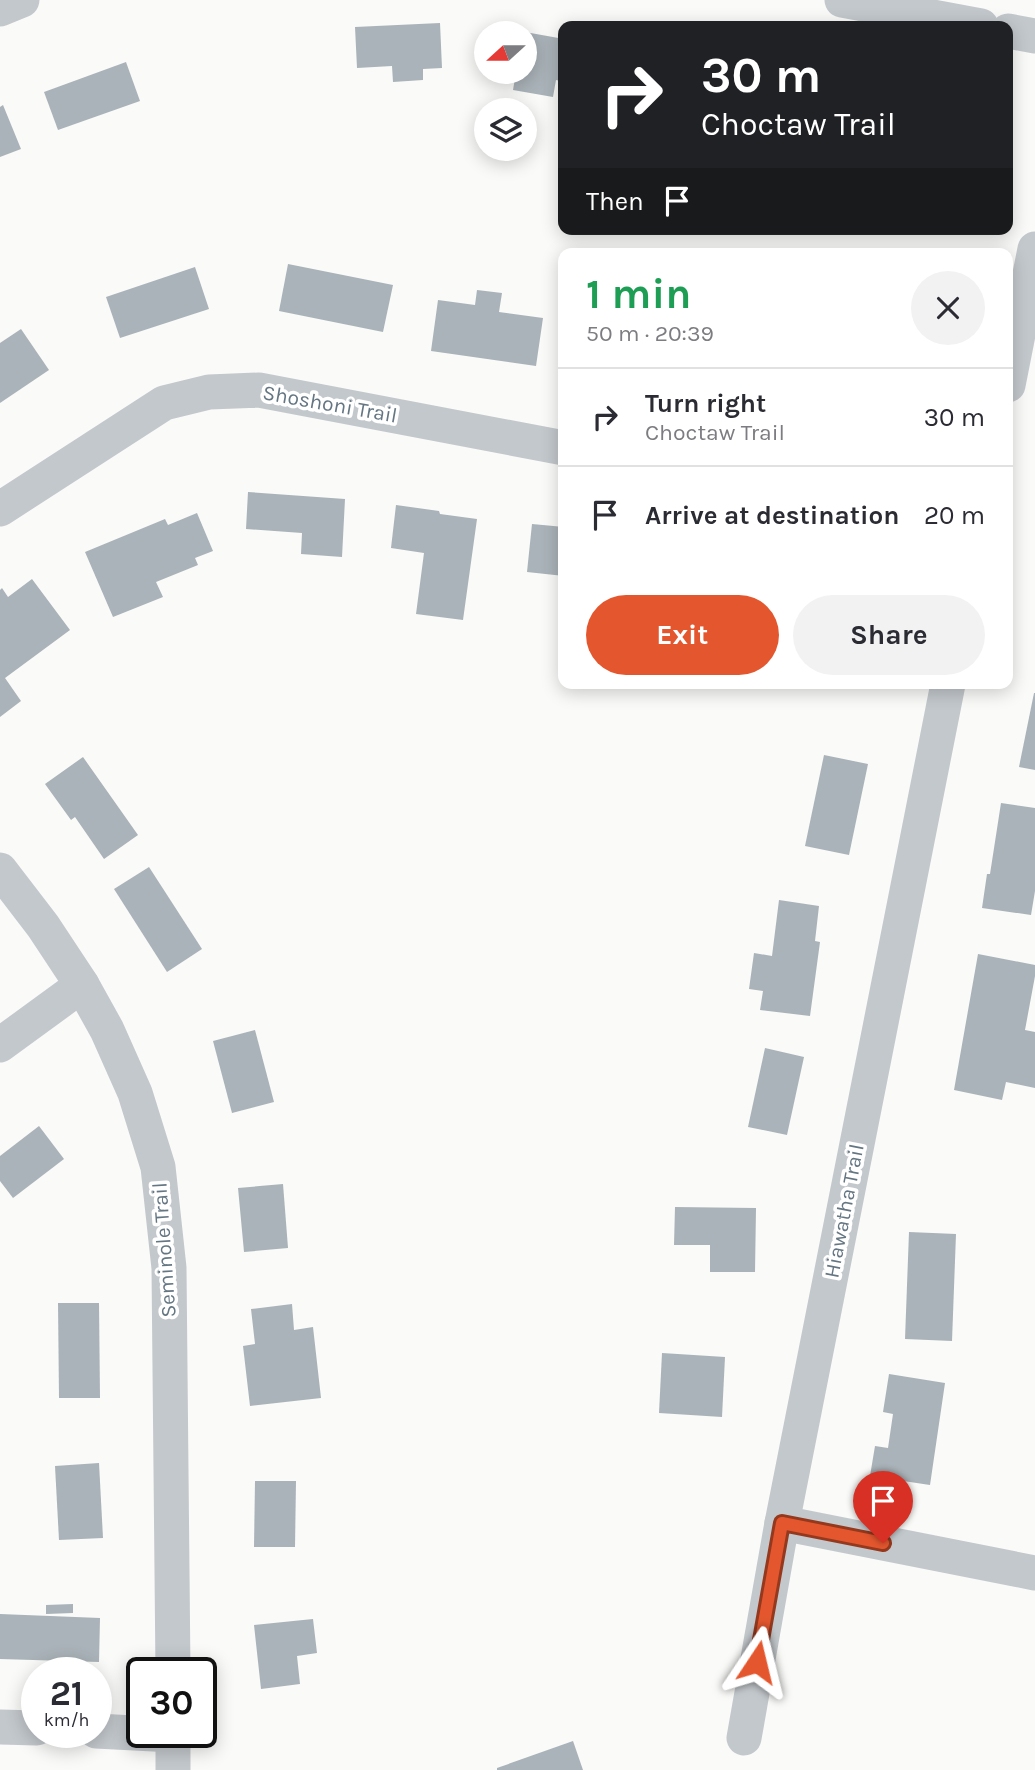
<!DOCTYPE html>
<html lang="en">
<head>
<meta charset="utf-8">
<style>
  :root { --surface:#fff; --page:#f2f2f3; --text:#2b2b33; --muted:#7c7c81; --line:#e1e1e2; --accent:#e4572e }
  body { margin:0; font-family:Karla,sans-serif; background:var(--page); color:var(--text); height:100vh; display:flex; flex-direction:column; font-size:26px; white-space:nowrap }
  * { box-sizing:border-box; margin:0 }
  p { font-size:23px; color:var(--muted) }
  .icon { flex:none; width:38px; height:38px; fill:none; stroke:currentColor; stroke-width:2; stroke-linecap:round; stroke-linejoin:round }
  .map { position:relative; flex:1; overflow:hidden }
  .side { position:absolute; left:558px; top:248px; width:455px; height:441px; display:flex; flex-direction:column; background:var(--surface); border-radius:14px; box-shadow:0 4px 18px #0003 }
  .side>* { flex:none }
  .guide { position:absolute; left:558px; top:21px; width:455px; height:214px; border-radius:14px; box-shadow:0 4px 18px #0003; background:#202124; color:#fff; overflow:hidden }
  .needle { width:46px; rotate:249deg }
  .buttons { position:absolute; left:474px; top:21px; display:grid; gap:14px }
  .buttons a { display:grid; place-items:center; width:63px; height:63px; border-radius:50%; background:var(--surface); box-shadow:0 4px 18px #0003; font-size:35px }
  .speed { position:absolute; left:21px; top:1657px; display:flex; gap:14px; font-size:35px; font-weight:700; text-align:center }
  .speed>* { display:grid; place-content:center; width:91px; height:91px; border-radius:50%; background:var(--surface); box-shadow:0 4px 18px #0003; line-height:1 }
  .speed small { font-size:18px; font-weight:400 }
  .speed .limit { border:4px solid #111; border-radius:10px; background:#fff; color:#111 }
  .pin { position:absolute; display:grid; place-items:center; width:60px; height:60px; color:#fff; margin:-72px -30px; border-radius:50% 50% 50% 0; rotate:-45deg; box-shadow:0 0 7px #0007 }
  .pin .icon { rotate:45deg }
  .me { position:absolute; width:77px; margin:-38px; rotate:10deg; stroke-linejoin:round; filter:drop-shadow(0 0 5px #0008) }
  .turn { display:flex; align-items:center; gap:24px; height:147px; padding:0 28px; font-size:32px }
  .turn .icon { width:91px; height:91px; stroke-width:2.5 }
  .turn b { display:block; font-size:49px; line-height:60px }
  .then { display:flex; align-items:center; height:66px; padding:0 28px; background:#0003; gap:14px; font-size:26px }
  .round { display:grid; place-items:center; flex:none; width:74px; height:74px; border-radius:37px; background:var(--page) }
  .summary { display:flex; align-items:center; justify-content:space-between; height:119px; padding:0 28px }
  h1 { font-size:42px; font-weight:700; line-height:52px; color:#1e9e55 }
  .action { display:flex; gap:14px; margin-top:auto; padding:14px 28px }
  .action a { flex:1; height:80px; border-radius:42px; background:var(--accent); color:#fff; font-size:28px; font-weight:700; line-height:80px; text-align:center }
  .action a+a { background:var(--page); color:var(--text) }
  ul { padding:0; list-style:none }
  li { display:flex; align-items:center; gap:21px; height:98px; padding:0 28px; border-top:2px solid var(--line) }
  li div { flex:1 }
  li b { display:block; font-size:26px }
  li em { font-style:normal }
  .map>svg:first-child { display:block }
</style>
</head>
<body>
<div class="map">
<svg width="1035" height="1770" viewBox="0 0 1035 1770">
  <rect width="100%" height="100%" fill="#fafaf8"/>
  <g fill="#aab3b9">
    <path d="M440,23L442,68L423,69V80L393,82L392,66L357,68L355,27Z"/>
    <path d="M495,27L521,32V33H494Z"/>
    <path d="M525,32L564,39V82L556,80L553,97L513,90L516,72H525Z"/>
    <path d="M126,62L140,101L58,130L44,92Z"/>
    <path d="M3,105L21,149L0,157V107Z"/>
    <path d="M288,264L393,285L383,332L279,311Z"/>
    <path d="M195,267L209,309L120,338L106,297Z"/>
    <path d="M477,290L502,293L499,312L543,318L536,366L431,351L438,300L475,305Z"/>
    <path d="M21,329L49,370L0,403V343Z"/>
    <path d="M248,492L345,499L342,557L301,554L302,533L246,529Z"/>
    <path d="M396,505L439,511L440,514L477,519L463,620L416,614L424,553L391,548Z"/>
    <path d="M197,513L213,551L195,558L198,565L156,582L163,597L113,617L85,552L165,519L168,525Z"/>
    <path d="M532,524L564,527V576L527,572Z"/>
    <path d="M32,579L70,630L5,678L21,701L0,717V590L2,588L8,597Z"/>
    <path d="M1034,693H1035V770L1019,767Z"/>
    <path d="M824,755L868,764L849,855L805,846Z"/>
    <path d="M83,757L138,835L104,859L75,817L71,820L45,784Z"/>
    <path d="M1001,803L1035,808V891L1031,915L982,908L987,874H990Z"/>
    <path d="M149,867L202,949L167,972L114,889Z"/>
    <path d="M779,900L819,906L815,941L820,942L810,1016L760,1010L763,991L749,989L754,953L772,956Z"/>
    <path d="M978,954L1035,965V976L1025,1030L1035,1032V1088L1006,1082L1002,1100L954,1090Z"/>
    <path d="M255,1030L274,1102L232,1113L213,1041Z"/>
    <path d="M765,1048L804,1057L787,1135L748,1127Z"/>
    <path d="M39,1126L64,1159L13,1198L0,1181V1156Z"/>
    <path d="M283,1184L288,1248L244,1252L238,1188Z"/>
    <path d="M675,1207L756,1208L755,1272H710V1245H674Z"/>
    <path d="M909,1232L956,1234L952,1341L905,1339Z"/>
    <path d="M58,1303H99L100,1398H59Z"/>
    <path d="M292,1304L294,1330L313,1327L321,1398L250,1406L243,1346L255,1344L251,1309Z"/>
    <path d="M662,1353L725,1357L722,1417L659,1413Z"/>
    <path d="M889,1374L945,1383L930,1485L870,1476L875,1446L888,1448L893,1414L883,1412Z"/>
    <path d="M99,1463L103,1538L59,1540L55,1466Z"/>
    <path d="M255,1481H296L295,1547H254Z"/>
    <path d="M73,1604V1613L46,1614V1605Z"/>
    <path d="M0,1614L100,1618L99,1662L0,1659Z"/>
    <path d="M313,1619L317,1653L297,1656L300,1684L261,1689L254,1625Z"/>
    <path d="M573,1741L583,1770H497V1768Z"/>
  </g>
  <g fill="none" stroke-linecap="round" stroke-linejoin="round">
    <g stroke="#c3c8cc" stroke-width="35">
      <path d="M842,0L981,26"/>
      <path d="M0,9L22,0"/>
      <path d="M1008,31L1035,36"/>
      <path d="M1008,385L1035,249"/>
      <path d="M0,509L164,403L209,392L259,390L564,448"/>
      <path d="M0,870L43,926L82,985L107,1030L135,1093L158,1167L169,1268L173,1673"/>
      <path d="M0,1045L82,985"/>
      <path d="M782,1523L1035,1573"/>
      <path d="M0,1727L37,1728"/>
      <path d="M96,1731L173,1735"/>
      <path d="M173,1732V1770"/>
      <path d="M744,1738L782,1523L948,684"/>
    </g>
  </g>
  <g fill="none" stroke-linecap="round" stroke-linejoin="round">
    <g stroke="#94391e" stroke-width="18">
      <path id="route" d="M757,1662L782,1523L883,1543"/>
    </g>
    <use href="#route" stroke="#e4572e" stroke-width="12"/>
  </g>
  <g text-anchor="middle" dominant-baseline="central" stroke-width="7" stroke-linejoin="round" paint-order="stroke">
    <g font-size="21" fill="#657683" stroke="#fff">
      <text transform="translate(330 404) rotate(10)">Shoshoni Trail</text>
      <text transform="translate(844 1211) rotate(-79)">Hiawatha Trail</text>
      <text transform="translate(164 1250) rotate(-94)">Seminole Trail</text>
    </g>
  </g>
</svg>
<div class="buttons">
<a><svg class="needle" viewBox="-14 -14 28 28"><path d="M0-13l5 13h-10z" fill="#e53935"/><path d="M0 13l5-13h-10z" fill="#7c7c81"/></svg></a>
<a><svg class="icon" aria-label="layers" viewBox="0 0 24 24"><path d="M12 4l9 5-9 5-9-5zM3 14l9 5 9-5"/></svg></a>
</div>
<div class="speed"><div>21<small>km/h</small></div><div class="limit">30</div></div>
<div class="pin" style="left:883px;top:1543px;background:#d93025"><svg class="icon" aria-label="arrive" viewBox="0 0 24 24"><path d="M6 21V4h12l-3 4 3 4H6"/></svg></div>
<svg class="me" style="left:757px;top:1662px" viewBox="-20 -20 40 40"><path d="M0-17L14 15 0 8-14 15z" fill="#e4572e" stroke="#fff" stroke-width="4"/></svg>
<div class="guide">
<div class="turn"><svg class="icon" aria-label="right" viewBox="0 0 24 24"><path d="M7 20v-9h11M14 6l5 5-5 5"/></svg><div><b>30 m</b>Choctaw Trail</div></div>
<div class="then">Then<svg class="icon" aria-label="arrive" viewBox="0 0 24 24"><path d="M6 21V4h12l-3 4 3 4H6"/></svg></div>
</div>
<section class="side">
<div class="summary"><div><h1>1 min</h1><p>50 m · 20:39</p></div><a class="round"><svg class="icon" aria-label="close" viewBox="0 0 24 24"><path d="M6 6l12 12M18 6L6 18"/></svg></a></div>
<ul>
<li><svg class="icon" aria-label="right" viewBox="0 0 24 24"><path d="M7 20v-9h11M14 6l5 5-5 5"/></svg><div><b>Turn right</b><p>Choctaw Trail</p></div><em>30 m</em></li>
<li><svg class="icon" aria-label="arrive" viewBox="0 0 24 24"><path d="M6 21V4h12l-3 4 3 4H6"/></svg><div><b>Arrive at destination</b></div><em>20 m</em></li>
</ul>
<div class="action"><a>Exit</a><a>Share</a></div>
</section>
</div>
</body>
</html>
